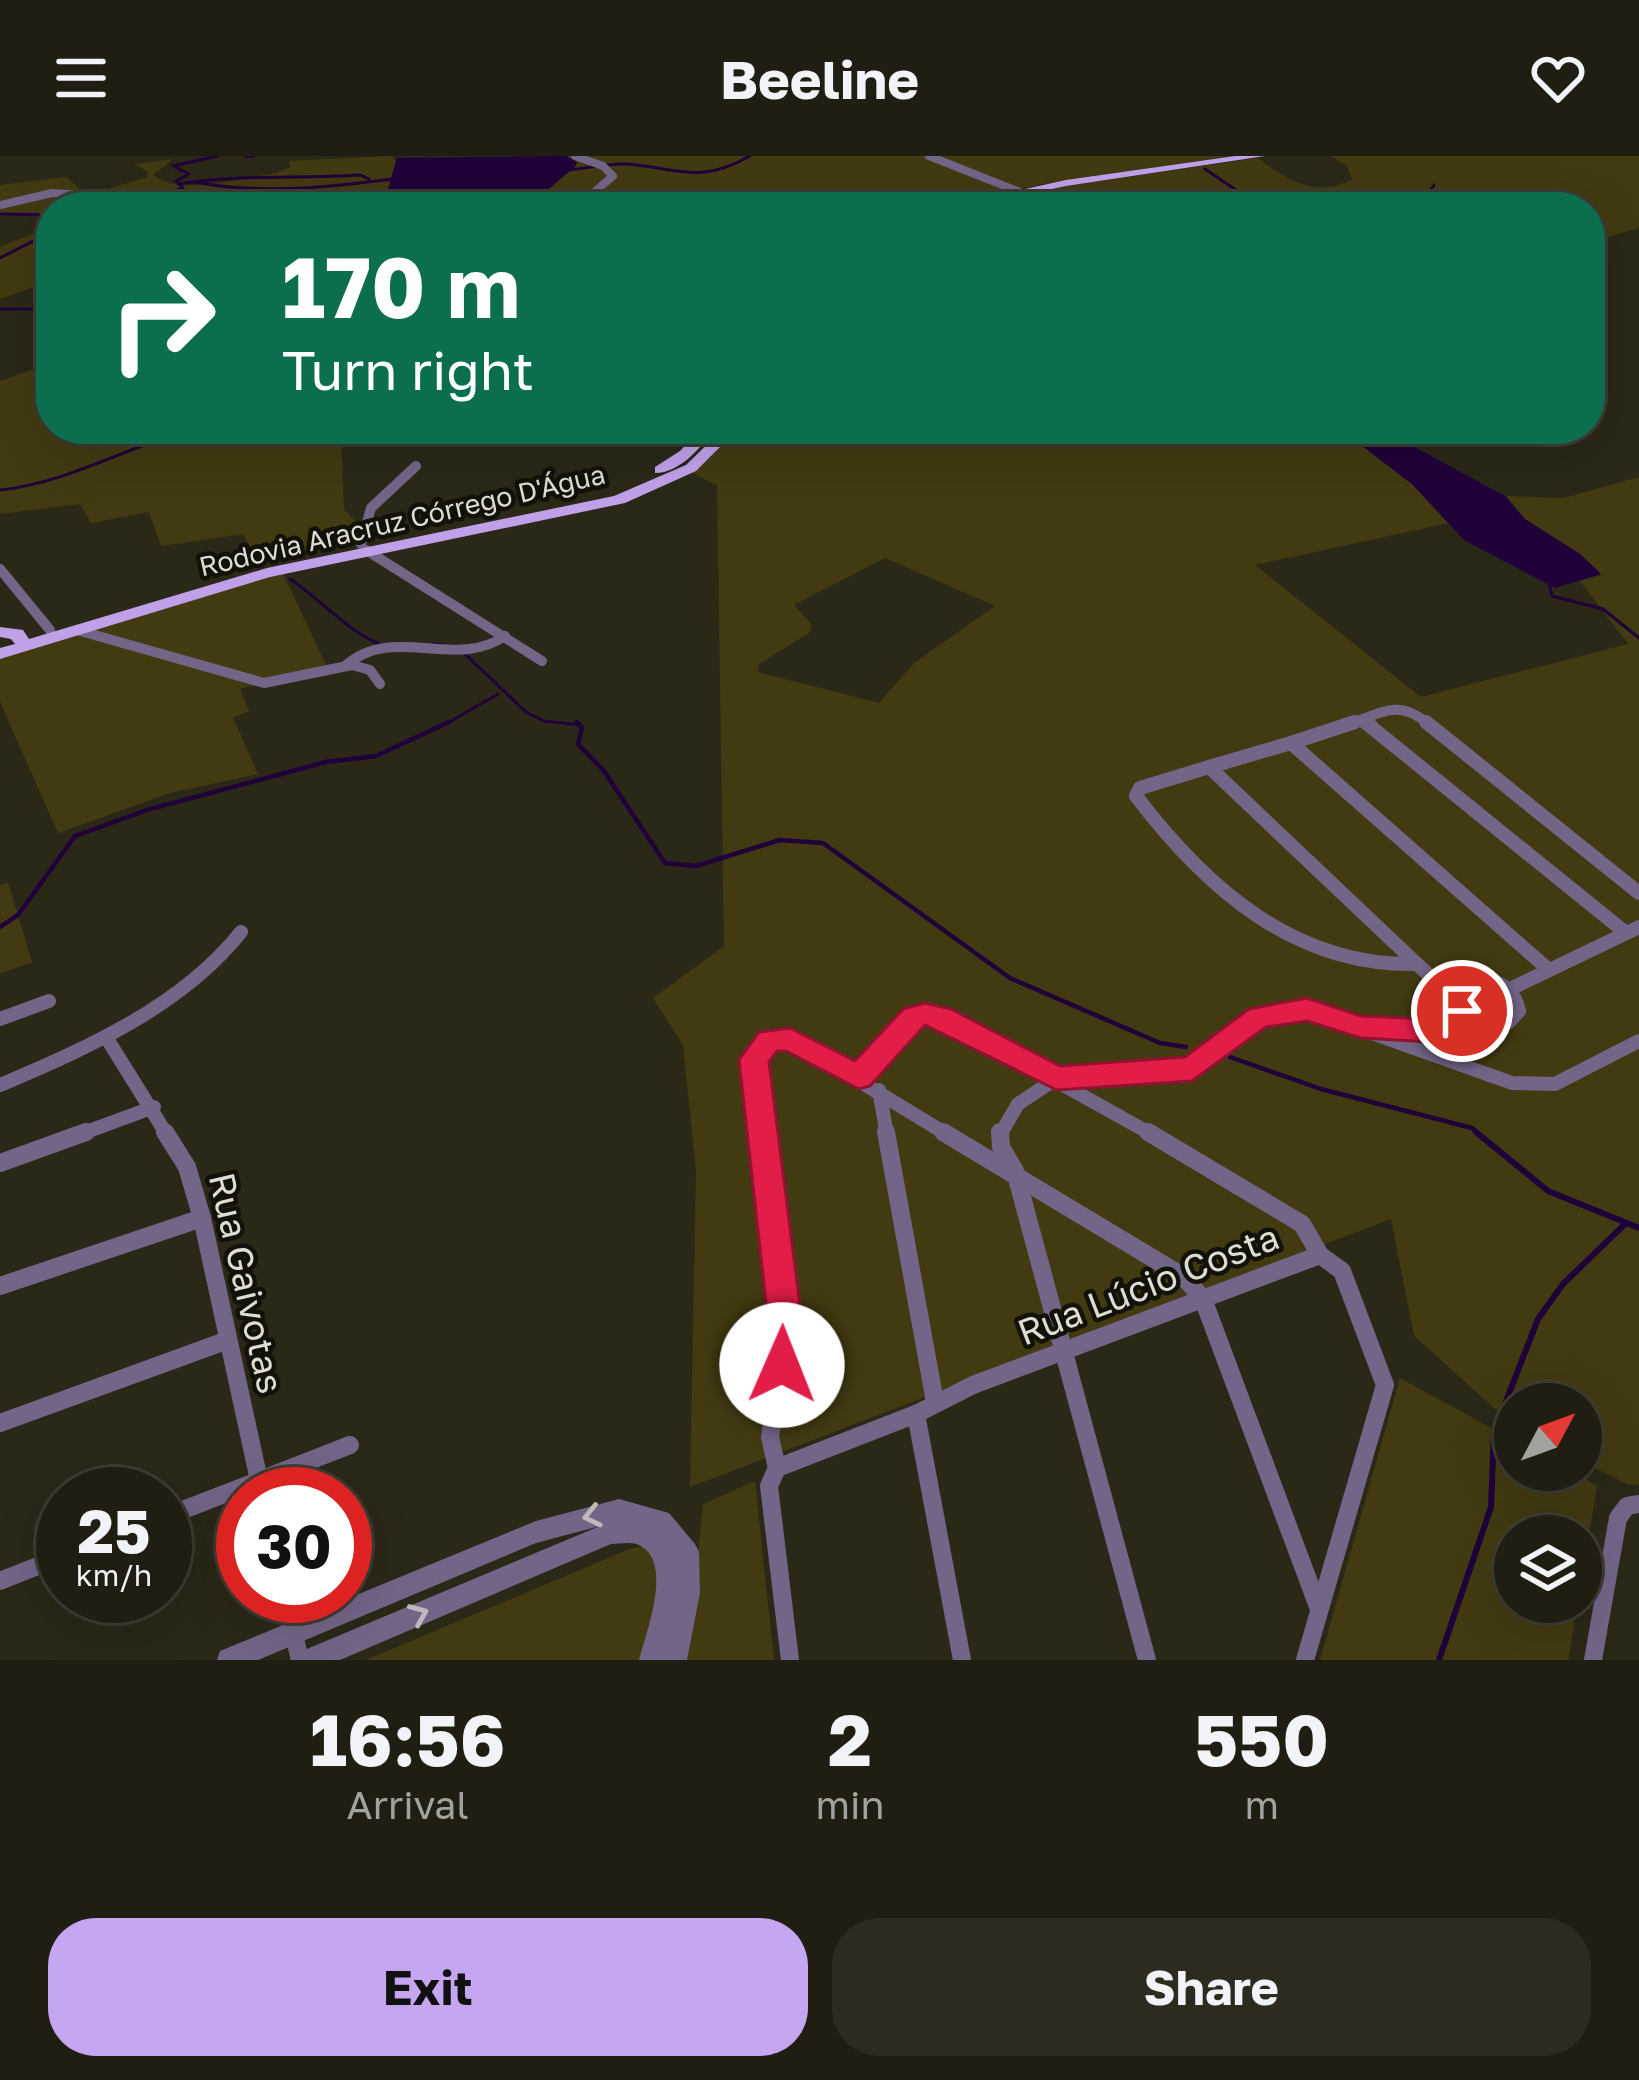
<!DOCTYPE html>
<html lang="en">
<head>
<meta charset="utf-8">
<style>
  :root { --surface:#201e12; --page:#2d2b20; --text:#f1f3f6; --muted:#a2a29f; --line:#3d3c32; --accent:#c5a6f0 }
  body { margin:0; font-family:"Golos Text",sans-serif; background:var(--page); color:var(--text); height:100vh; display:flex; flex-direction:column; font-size:45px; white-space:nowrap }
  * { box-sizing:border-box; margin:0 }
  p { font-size:39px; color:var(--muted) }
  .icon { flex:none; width:66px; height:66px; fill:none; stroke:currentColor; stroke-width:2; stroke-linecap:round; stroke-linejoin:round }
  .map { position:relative; height:1504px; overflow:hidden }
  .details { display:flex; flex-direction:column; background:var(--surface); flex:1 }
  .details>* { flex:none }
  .guide { position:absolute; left:36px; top:36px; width:1569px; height:252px; border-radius:48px; box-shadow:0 12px 48px #0002,0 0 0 3px var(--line); background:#0b6e4f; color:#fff; overflow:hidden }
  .needle { width:78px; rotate:49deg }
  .tools { position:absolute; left:1494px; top:1227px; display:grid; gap:24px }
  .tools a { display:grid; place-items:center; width:108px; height:108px; border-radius:50%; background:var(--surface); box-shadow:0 12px 48px #0002,0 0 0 3px var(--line); font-size:60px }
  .speed { position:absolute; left:36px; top:1311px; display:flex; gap:24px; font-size:60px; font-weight:700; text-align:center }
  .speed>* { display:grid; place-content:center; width:156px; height:156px; border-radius:50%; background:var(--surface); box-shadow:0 12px 48px #0002,0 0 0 3px var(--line); line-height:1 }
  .speed small { font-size:30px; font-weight:400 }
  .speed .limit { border:18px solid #d22; background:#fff; color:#111 }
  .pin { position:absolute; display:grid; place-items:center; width:102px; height:102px; color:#fff; margin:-51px; border:6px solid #fff; border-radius:50%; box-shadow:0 3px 12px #0007 }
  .me { position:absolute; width:132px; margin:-66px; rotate:1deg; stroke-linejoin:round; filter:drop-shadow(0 0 9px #0008) }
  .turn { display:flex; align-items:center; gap:42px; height:252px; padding:0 48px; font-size:54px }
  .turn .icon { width:156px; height:156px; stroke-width:2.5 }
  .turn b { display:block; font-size:84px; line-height:102px }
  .eta { display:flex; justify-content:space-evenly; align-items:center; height:204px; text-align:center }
  .eta b { font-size:72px; font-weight:700; line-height:84px }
  .button { display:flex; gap:24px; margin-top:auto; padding:24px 48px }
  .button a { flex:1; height:138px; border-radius:48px; background:var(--accent); color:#111; font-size:48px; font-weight:700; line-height:138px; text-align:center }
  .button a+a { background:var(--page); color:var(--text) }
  header { display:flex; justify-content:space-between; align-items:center; height:156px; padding:0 48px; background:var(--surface); font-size:54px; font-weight:700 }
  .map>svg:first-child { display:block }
</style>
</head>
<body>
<header><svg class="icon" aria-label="menu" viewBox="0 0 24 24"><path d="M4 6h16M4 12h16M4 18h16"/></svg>Beeline<svg class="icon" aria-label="heart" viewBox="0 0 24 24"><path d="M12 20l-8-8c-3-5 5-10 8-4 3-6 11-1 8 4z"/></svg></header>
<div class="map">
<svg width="1639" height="1504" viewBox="0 0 1639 1504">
  <rect width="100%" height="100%" fill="#2b2818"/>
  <g fill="#423a11" fill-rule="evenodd">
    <path d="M392,0L396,6L386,39C409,50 510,54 534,44C550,36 564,18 577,6L566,0H1231L1043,28L934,51H283L252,50L248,43L173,42L163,51H51V125L0,143V91L34,77L46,65L43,59L0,60V29L66,21L87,39L148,21L147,15L134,8L173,3L153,19C181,41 244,21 277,17L290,11L289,5Z"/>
    <path d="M1331,0H1639V72L1590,86V51H961L1054,32L1258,2C1285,23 1318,43 1352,23L1347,10Z"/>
    <path d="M51,207V273H341L344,354L363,372L364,382L260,408L243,378L161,390L149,356L91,367L80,348L0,358V225Z"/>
    <path d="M733,273H1340L1412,328L1449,367L1255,409L1421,541L1628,488L1580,425L1601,419L1580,398L1525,363L1506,340L1564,342L1639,321V1329L1627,1328L1581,1305V1248H1515V1271L1414,1180L1391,1063L690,1331L696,1015L683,889L653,842L724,790L717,329L690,316L711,301ZM885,402L995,450L914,507L879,547L758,516L759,508L809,477L812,469L794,449Z"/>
    <path d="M281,413L326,509L240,533L249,555L233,562L258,618L170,637L58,677L0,546V499Z"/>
    <path d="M8,726L32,806L0,818V729Z"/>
    <path d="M1400,1222L1515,1285V1314H1568L1597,1330L1581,1427V1380H1515V1446H1578L1568,1504H1320Z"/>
    <path d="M755,1325L774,1504H687L703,1348Z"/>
    <path d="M648,1389L659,1393L658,1504H366L632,1392Z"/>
  </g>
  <g fill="#20023a">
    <path d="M566,0L577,6L575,11L541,39L519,48L411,49L386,40L397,2Z"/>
    <path d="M1340,273H1381L1505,340L1525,363L1580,398L1601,418L1555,432L1464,384L1412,328Z"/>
  </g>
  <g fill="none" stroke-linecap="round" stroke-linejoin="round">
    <g stroke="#20023a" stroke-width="3">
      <path d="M245,0H254"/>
      <path d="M1205,13L1261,51"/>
      <path d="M569,14C588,12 609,7 627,8C678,12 699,29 750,0"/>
      <path d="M195,26C262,39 326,31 393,23"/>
      <path d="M179,28C240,18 298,23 360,19L369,23"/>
      <path d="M309,34L316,41L367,51"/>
      <path d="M69,51L104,37L178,34L183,32L176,25L189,18L173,10L217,0"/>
      <path d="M389,51L405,47"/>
      <path d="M1419,51L1434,29"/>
      <path d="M0,58L51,59"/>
      <path d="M0,102L51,76"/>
      <path d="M0,153H51"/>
      <path d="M286,273L319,279L344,273"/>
      <path d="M345,273L532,280L565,273"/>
      <path d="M1312,273L1353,278"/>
      <path d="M0,334C66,327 126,292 190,273"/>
      <path d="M290,423C319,442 351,478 380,488"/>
      <path d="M1548,423L1552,440L1603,453L1639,482"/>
      <path d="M433,488L457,490"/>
      <path d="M465,498L526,556L544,565L580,569"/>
      <path d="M444,569L498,538"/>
    </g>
    <g stroke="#20023a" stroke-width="4.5">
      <path d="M577,566L582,572L578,588L604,615L665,707L696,710L780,684L823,687L1010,822L1160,887L1186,891"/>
      <path d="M0,771L18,759L75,680L147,654L326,606L376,600L449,566"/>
      <path d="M1230,901L1321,933L1472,972L1480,979"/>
    </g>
    <g stroke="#20023a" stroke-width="6">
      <path d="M1476,976L1548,1035L1639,1072"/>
      <path d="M1439,1504L1491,1351L1494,1276L1538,1163L1563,1128L1626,1067"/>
    </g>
    <g stroke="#736588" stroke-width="8">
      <path d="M575,0L603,10L613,20L577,51"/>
      <path d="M929,0L1020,36"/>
      <path d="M0,49L52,37L260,51"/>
    </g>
    <g stroke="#736588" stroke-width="10">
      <path d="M361,388L371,352L416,310"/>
      <path d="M366,394L542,505"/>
      <path d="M0,413L50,474"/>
      <path d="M77,474L264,527L352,509L370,514L380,528"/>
      <path d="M345,510C393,467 454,515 505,480"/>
      <path d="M1360,564C1391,552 1403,547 1430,569"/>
      <path d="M1346,569L1360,564L1373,569"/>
    </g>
    <g stroke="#736588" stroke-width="14">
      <path d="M1355,566L1291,587L1549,814"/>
      <path d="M1365,566L1626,777"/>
      <path d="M1426,566L1639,737"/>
      <path d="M1209,611L1417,808C1295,811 1206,732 1136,640L1140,632Z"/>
      <path d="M1209,611L1291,587"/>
      <path d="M1417,808L1453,841"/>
      <path d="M1481,821C1501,826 1515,834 1519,855L1509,866H1480L1456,848L1457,827Z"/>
      <path d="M1510,833L1639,771"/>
      <path d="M0,863L49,845"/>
      <path d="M1378,872L1431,875L1462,855"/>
      <path d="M106,881L167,979"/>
      <path d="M859,921L913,861H941L1153,979"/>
      <path d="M0,929C87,892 181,851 241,776"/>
      <path d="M879,934L887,979"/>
      <path d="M78,979L154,951"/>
      <path d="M763,979L754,904L769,884L790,883L948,979"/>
      <path d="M1000,979L1018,948L1057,922L1192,913L1259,861L1307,854L1512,927L1555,928L1639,885"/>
    </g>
    <g stroke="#736588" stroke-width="18">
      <path d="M165,976L187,1011L202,1062L262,1338"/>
      <path d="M763,976L787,1182L770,1281L777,1312"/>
      <path d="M886,976L935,1246"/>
      <path d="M943,976L1184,1121L1203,1143L1319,1453"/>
      <path d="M1000,976L1001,991L1015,1015L1147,1504"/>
      <path d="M1148,976L1302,1068L1320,1099"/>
      <path d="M0,1007L86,976"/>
      <path d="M0,1130L202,1062"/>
      <path d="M916,1258L962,1504"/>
      <path d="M0,1267L228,1184"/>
      <path d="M165,1361L350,1289"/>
      <path d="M0,1425L63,1400"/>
      <path d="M285,1440L300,1504"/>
      <path d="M790,1504L769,1330L777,1312L916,1258L973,1229L1320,1099L1342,1115L1385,1229L1305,1504"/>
      <path d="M1593,1504L1618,1362L1627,1350L1639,1348"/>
    </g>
    <path fill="#736588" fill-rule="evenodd" d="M619,1343L669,1357L695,1388L699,1396L700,1437L687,1504H639C646,1477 673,1408 641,1390C632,1385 621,1388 611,1388L340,1504H299L302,1495L600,1370L536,1387L258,1504H217L220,1495L536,1365Z"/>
    <g fill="#bfa1ea" fill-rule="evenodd">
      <path d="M1235,0H1265L1066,30L967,51H944L1066,24Z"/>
      <path d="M700,273H715C700,292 680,317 655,317V311L680,295Z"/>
      <path d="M723,273H738L696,315L625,347L270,421L0,503V492L15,488L11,483L0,481V471L23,474L29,483L267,412L614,340L686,309Z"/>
    </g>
  </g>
  <defs><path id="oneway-chevron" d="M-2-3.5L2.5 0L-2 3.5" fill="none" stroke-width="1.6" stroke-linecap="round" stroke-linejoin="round" transform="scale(3)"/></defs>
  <g stroke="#bfb9bc">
    <use href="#oneway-chevron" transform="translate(592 1360) rotate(167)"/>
    <use href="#oneway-chevron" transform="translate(419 1458) rotate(-23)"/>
  </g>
  <path fill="#e11d48" stroke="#92132f" stroke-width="3" d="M1307,842L1361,860L1427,863L1462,844L1472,847L1476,855L1472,863L1432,886L1361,882L1307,865L1266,871L1192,925L1057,934L925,869L870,930L859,933L786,895H777L769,906L804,1182L795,1220L782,1225L770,1220L765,1209L770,1182L739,904L759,876L790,872L855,905L903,853L925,847L951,853L1060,910L1185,901L1249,853Z"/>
  <g text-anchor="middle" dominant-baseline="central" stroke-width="9" stroke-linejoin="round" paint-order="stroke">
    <g font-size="27" fill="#dfddd2" stroke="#12110a">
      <text transform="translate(402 364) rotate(-13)">Rodovia Aracruz Córrego D'Água</text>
    </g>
    <g font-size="36" fill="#dfddd2" stroke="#12110a">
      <text transform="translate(247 1127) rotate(77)">Rua Gaivotas</text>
      <text transform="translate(1148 1128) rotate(-21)">Rua Lúcio Costa</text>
    </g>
  </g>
</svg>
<div class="tools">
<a><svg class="needle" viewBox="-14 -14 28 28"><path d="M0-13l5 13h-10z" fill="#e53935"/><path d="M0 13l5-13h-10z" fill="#a2a29f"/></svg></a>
<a><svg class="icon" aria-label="layers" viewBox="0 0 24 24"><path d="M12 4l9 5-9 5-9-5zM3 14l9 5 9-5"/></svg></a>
</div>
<div class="speed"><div>25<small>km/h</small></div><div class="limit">30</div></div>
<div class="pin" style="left:1462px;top:855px;background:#d93025"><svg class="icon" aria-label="arrive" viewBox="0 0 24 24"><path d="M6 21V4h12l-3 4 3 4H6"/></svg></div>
<svg class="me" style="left:782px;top:1209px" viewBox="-20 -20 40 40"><circle r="19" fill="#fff"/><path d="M0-13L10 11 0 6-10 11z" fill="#e11d48"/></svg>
<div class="guide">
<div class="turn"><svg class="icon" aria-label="right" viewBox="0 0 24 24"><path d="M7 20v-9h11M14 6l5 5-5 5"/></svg><div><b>170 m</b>Turn right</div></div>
</div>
</div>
<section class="details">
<div class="eta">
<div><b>16:56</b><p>Arrival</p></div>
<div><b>2</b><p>min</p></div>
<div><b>550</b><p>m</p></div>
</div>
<div class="button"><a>Exit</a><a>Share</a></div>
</section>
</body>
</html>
